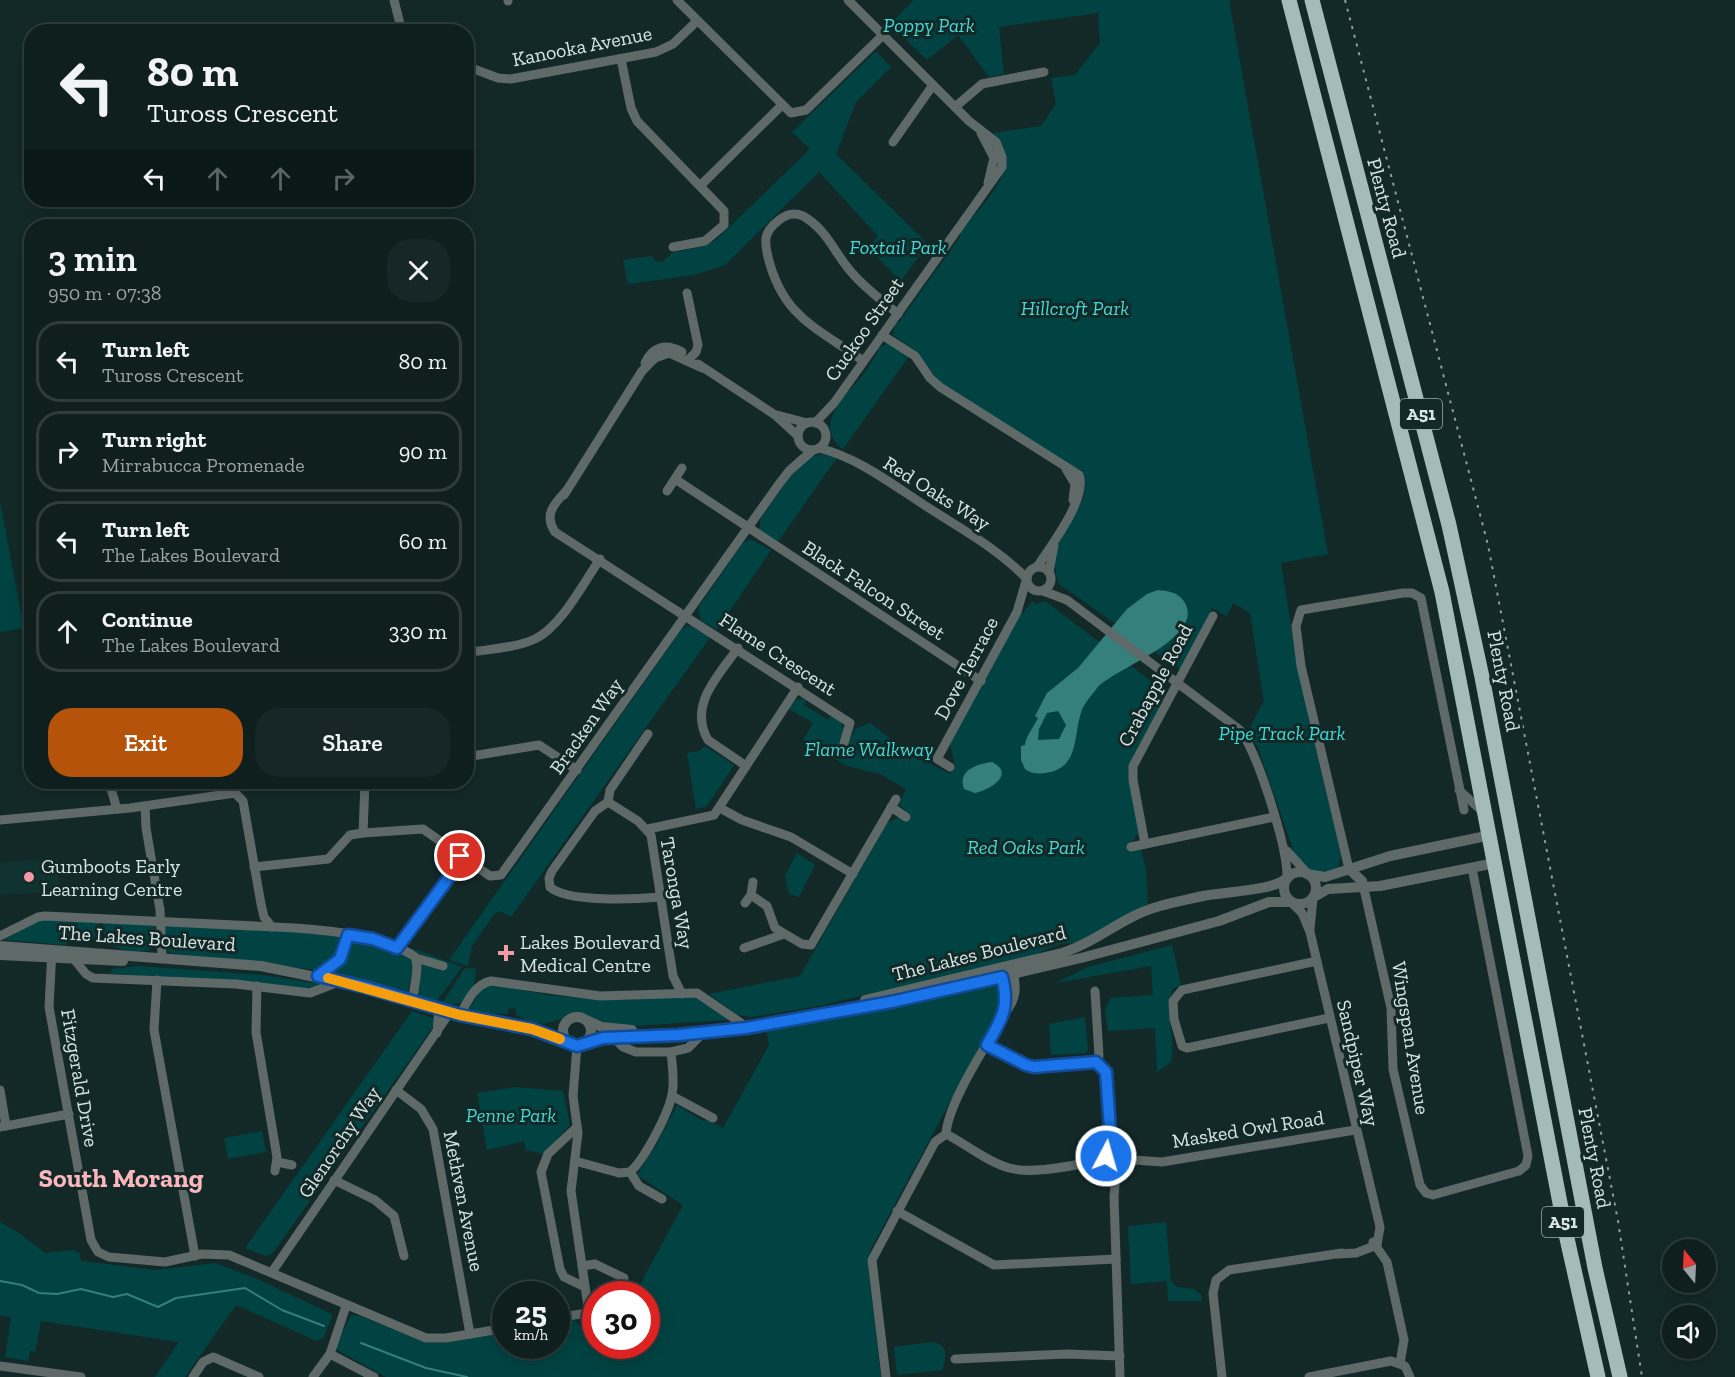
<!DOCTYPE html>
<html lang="en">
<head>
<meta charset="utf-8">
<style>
  :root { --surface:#0e1f1e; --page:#172727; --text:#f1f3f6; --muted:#9ba2a4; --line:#2e3d3c; --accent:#b45309 }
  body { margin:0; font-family:"Zilla Slab",serif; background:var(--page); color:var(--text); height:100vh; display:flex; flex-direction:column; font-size:22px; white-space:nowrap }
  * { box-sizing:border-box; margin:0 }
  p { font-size:20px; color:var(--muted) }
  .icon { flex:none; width:33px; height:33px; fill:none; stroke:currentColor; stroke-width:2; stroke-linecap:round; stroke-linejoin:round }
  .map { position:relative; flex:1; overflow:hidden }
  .panel { position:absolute; left:24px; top:219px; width:450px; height:570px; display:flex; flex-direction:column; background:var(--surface); border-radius:24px; box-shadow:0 3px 15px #0003,0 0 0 2px var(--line) }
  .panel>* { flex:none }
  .banner { position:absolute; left:24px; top:24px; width:450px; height:183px; border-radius:24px; box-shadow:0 3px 15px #0003,0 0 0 2px var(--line); background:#0e1f1e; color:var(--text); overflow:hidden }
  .needle { width:39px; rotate:342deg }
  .buttons { position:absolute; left:1662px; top:1239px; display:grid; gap:12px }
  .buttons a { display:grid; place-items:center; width:54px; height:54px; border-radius:50%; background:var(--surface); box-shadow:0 3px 15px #0003,0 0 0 2px var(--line); font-size:30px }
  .speed { position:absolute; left:492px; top:1281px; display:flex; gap:12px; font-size:30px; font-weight:700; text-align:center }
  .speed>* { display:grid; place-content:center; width:78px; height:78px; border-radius:50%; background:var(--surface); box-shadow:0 3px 15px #0003,0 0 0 2px var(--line); line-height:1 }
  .speed small { font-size:15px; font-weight:400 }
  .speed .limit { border:9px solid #d22; background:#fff; color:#111 }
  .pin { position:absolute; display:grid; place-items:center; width:51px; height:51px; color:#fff; margin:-26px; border:3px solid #fff; border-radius:50%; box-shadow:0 2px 6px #0007 }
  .me { position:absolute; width:66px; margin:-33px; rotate:6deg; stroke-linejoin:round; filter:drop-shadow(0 0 4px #0008) }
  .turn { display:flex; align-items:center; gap:21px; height:126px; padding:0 24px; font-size:27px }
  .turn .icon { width:78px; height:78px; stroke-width:2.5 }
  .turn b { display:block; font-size:42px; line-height:51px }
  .lanes { display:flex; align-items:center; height:57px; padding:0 24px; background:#0003; justify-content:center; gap:30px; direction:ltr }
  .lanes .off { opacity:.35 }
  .round { display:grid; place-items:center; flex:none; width:63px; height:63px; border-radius:24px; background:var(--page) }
  .head { display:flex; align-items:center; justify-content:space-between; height:102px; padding:0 24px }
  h1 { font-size:36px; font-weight:600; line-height:45px }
  .primary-button { display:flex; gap:12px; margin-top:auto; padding:12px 24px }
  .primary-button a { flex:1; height:69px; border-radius:24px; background:var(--accent); color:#fff; font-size:24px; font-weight:600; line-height:69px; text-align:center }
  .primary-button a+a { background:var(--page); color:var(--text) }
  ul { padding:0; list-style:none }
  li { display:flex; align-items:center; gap:18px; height:81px; margin:0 12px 9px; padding:0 12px; border:3px solid var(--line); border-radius:24px }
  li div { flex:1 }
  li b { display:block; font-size:22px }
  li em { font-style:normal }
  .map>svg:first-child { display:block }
</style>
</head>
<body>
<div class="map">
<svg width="1735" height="1377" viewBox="0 0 1735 1377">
  <rect width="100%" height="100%" fill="#132928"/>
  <path fill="#103230" d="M57,858L60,892L0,895V863Z"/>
  <g fill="#004342">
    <path d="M914,0H1229L1328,554L1281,563L1299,677L1341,856L1338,868L1324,872L1311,870L1296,858L1258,748L1248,731L1264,701L1250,613L1233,603L1227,616L1212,608L1181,670L1059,584C1040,536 1094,510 1084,478L940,383L918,353L893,335L895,324L899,322L960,237L961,230C984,203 1025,168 993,133L1041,126L1056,104L1051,78L1075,75L1100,43L1098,13L999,27L1004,74L989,77L958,35L927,60L890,24Z"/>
    <path d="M876,51L891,67L856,102L836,154L928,244L901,281L868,248L878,236L819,172L725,265L694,275L628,284L623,260L652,256L655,261L662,262L672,253L705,246L716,240L810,149L792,132Z"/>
    <path d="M888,343L909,356L843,449C815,428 840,400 856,383C865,374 871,362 878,352V348Z"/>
    <path d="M822,454L838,456L777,543L760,532V519L797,467L810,457Z"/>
    <path d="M0,502L24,628L0,632Z"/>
    <path d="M750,539L771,550L717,630L701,620L698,608L742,544Z"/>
    <path d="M1033,601L1036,604L1045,601L1167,693L1134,754L1129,769L1139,833L1130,844L1141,849L1146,869L1148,904L1077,943L1060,944L1031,956L814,1007L751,1017L737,1015L709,994L800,976L887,823L908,813L899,804L906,789L880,774L847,766L803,740L813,723L789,709L796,700L804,698L807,700L804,705L828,720L831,715L842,723L844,733L839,749L845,751L855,729L870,723L918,760H923L950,774L955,766L950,744L1019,617Z"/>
    <path d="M688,626H694L711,636L511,917L500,911L495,913L472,946L468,966L449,960L682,629Z"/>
    <path d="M705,746L734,765L707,806L696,809L687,753L699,751Z"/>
    <path d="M797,853L815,865L799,897L789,894L785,876Z"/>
    <path d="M40,920L98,922L103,940H68L66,945L4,940Z"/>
    <path d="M103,922L155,925L154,947C141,957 119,948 105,944Z"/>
    <path d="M165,925L302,932L339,937L342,940C338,954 332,966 317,970L170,953L165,949Z"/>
    <path d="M357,941L372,943L410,957L414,967L408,991L333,972L349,945Z"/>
    <path d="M1172,945L1181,985L1173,989C1163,1011 1177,1038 1171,1062L1157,1072L1155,1028L1108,1031L1105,1010L1110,998L1153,995L1151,966L1055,983L1088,967Z"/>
    <path d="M412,948L462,967L437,1001L419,995L417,982L422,963L442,971L446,964L418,953Z"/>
    <path d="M138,966L262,975L323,984L313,989L104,973L111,972L112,969Z"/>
    <path d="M465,968L476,969C475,991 467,1010 442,1003Z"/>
    <path d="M491,985L549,995L604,1000L697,997L728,1020L631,1026L612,1024L578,1014L543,1024L530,1022L516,1015V1009L509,1008L508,1014L481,1013L469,1009L481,990Z"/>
    <path d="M980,985L998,987L1003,1003L871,1249L868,1268L881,1377H386L337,1350V1343L351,1315L360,1316L427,1343H445L505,1332L506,1346H556L557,1323L573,1319L584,1329L585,1336L595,1337L596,1346H646V1294H635L683,1205L637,1175L657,1144L677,1105L703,1121L707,1120L723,1128L769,1045L766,1028Z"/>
    <path d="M412,1011L438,1020L272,1254L266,1256L245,1248Z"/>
    <path d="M1085,1017L1088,1050L1085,1053L1051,1055L1049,1024Z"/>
    <path d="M515,1087L563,1091L570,1125L543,1154L526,1150L524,1141L487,1150L477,1093Z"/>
    <path d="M262,1131L266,1152L228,1159L224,1138Z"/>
    <path d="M0,1222L19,1233L45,1253L73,1250L79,1253L81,1261L156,1270L215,1263L255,1278L330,1313L332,1317L323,1338L317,1341L236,1305L185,1377H155L179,1342L41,1321L35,1352L30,1351L28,1361L5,1357L11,1317L0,1315Z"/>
    <path d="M1166,1222L1171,1281L1177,1287L1195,1289L1201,1295L1202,1301H1168L1167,1281L1131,1284L1128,1226Z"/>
    <path d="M932,1342C949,1345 947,1357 942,1370L897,1375L894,1347Z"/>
  </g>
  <g fill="#357f7c" fill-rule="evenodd">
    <path d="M1158,590C1168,591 1177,592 1183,600C1210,637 1114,668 1097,688C1092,695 1085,702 1082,710C1073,734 1080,764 1051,772C1041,774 1033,775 1025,769L1021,760V746L1025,745C1026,735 1034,727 1038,718L1035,716L1047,693L1078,668L1127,609L1147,594ZM1058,711L1066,725L1059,739L1038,740L1039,729L1047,713Z"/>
    <path d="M992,762C1016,774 990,790 975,793L964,789C957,770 977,764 992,762Z"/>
  </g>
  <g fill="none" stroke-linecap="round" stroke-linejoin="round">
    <g stroke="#357f7c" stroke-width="2">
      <path d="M0,1281L22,1285L39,1293L57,1294L81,1289L113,1297L127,1294L158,1307L176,1298L245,1288L282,1310L324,1326"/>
      <path d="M361,1343L426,1368L467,1377"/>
    </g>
    <g stroke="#5f6968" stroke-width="9">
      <path d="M394,0L402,32"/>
      <path d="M508,0V1"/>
      <path d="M677,0L791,113L806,110L883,35"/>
      <path d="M621,59L631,108L637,121L724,211V225L705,241L673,247"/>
      <path d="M466,66L498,78L511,79L656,52L673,44L697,21"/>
      <path d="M955,107L982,84L1044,72"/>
      <path d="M981,133L994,158L988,183"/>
      <path d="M893,142L933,85"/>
      <path d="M701,185L781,106"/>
      <path d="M882,335L915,356L930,378L940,387L1079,475C1088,498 1050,547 1037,567"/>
      <path d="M687,361L696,352L698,345L687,293"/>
      <path d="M863,361C817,327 783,318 768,257C764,240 764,232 778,221C785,215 794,212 803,216C828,230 835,255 853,274C866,289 883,301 898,314"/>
      <path d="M645,363C653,346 666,343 682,352"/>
      <path d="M698,364L775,415L798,436"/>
      <path d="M777,415L807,423"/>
      <circle cx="812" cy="436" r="14"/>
      <path d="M815,423L834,403L1002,167V157L996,142L969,121L848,0"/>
      <path d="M819,448C860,458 897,488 932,510C965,531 999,550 1026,578"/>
      <path d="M1066,469L1075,484L1073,500"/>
      <path d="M675,479L981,681"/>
      <path d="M567,490C555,503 543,514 555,532L850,723L844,743"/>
      <path d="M667,491L682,468"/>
      <path d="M564,495L642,371L655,358L669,353L702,368"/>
      <circle cx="1039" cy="579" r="12"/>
      <path d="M1049,572L1054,545"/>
      <path d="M1043,591L1067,600L1240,730C1258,754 1288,848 1287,878"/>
      <path d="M738,648C718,676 688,705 708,740L746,766"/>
      <path d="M466,653C489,649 515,648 535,639C561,627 584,582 600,559"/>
      <path d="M466,757L539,745L577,770"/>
      <path d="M950,767L937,759L1017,612L1026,581"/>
      <path d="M109,782L117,809"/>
      <path d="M1459,790L1484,813"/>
      <path d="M608,802L595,811L552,871L549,878L550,887C567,903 638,899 661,897"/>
      <path d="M608,802L638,821L651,835L673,976L682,994"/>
      <path d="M608,802L610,790L648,734"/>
      <path d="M145,806L146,828L160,910L162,957"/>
      <path d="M891,807L906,817"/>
      <path d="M720,808L742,820L791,837L853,874"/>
      <path d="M0,820L130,808L235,793L243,801L261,904L264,917L272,927"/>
      <path d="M648,829L714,815L798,687"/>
      <path d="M363,833L423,829L490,876L501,875L779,484L789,471L813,450"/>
      <path d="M1145,844L1133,780V766L1213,616"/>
      <path d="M1131,847L1274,817"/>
      <path d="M1287,851L1307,873"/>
      <path d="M254,867L328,859L350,835L363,833L365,782"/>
      <path d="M1349,869L1301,666L1296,626L1301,610L1403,593H1412L1421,598L1464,810"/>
      <path d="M1364,889L1391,1008L1393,1069L1420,1185L1426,1193L1433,1195L1519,1171L1526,1165L1528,1156L1472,868"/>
      <path d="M751,895L767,906L775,928L802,944L811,945L896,799"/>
      <path d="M745,903L751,895L753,882"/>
      <path d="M1292,903L1302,913L1310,932L1380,1227L1377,1245L1356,1253L1337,1254"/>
      <path d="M1310,929L1313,898"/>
      <path d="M0,936L38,917L45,916L295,928C334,931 380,935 414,956C421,966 413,987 413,1001"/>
      <path d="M397,948L450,876L460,856"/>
      <path d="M744,948L784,934"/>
      <path d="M52,950L49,1007L91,1240L98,1252L109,1257L165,1262L202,1254L229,1255L426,1338H446L506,1328"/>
      <path d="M73,958L86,974L93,978L236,984L310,993L341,981"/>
      <path d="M416,958L443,966"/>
      <path d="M1317,961L1182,990L1173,1001L1174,1019L1182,1046L1187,1048L1329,1018"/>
      <path d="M1001,971L1007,998L1005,1013"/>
      <path d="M318,977L340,959L348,935"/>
      <path d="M157,980L154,1030L195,1256"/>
      <path d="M257,986L256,1032L277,1157L275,1171"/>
      <path d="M1095,991L1099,1056L1096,1062"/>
      <path d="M460,1015C467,1002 475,984 491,981L600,996L697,993L741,1023"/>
      <path d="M437,1033L439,1009"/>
      <path d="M613,1037L623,1047L636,1052H671L688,1048L702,1034"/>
      <path d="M987,1045L1034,1067L1096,1062L1106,1072L1110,1129L1117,1156"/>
      <path d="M577,1046L573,1096L578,1133L571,1191L593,1340"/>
      <path d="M0,1090L6,1126"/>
      <path d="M396,1090L421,1109L433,1129L470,1334"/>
      <path d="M672,1096L713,1118"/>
      <path d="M0,1127L69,1114"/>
      <path d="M577,1127L548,1154L541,1172L560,1269L564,1277L585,1287"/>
      <path d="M946,1134C966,1144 987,1162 1009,1168C1034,1175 1078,1165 1103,1159"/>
      <circle cx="1111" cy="1165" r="10"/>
      <path d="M1120,1159L1162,1162L1355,1130"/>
      <path d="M575,1161L619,1173L630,1172L639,1186L662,1199"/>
      <path d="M277,1162L292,1165"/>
      <path d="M630,1172C644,1160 669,1113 672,1094C675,1081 672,1065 671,1052"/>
      <path d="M1116,1173L1114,1197L1120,1377"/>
      <path d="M334,1180L375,1200L394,1216L404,1256"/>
      <path d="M897,1211L994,1265L1116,1259"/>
      <path d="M1373,1242L1387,1262L1404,1340L1400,1363"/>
      <path d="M582,1266L595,1264L624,1278"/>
      <path d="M272,1272L450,1012"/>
      <path d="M556,1318L587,1313"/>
      <path d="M330,1354L374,1377"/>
      <path d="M955,1359L1067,1354L1120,1356"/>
      <path d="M0,1366L81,1377"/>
      <path d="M193,1377L203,1362L213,1357L259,1377"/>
      <path d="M313,1377L330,1354L346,1306"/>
      <path d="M886,1377L872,1260L935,1142L946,1134C948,1102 988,1043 1005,1013C1018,997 1016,987 1013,968"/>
      <path d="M1222,1377L1213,1293L1216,1280L1229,1270L1342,1253"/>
      <path d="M1309,1377L1391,1361L1405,1366L1410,1377"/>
    </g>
    <g stroke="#5f6968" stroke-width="10">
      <path d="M1349,869L1362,881L1364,889"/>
      <circle cx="1300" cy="888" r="16"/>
      <path d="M1307,874L1325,877L1390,856L1491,835"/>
      <path d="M1314,897L1328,889L1380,886L1495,863"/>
      <path d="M0,946L261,966L365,987L460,1015L532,1029L567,1041"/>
      <path d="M0,955L123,961"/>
      <path d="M865,1000L1062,953C1088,945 1108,929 1132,917C1152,906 1176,902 1198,897C1222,891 1272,892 1287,878"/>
      <circle cx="577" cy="1031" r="14"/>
      <path d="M586,1020L602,1027L632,1030"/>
      <path d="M587,1042L613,1037L723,1032L891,1002L1081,958L1219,921L1269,902H1291"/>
    </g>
    <g stroke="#a3bcba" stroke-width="15">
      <path d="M1289,0L1442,592L1566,1234L1598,1377"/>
      <path d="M1312,0L1449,525L1482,677L1595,1268L1620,1377"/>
    </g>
    <path stroke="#8d9e9d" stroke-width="2" stroke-dasharray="3 6" stroke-linecap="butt" d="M1345,0L1488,545L1618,1221L1642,1377"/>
  </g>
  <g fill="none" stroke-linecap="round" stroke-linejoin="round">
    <g stroke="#114b97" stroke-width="15">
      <path id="route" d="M460,856L450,876L397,948L373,939L348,935L340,959L318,976L365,987L460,1015L532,1029L577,1046L603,1038L678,1035L746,1028L891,1002L1002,977C1010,1008 1002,1018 987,1045L1026,1065L1034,1067L1096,1062L1106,1072L1110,1129L1106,1156"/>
    </g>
    <use href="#route" stroke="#1a73e8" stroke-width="10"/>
    <path stroke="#f59e0b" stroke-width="10" d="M328,978L460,1015L532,1029L560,1039"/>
  </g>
  <g fill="#f49aa4" stroke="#132928" stroke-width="2">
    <circle cx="29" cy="877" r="6"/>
    <path d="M503 944h6v6h6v6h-6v6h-6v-6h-6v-6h6z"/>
  </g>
  <g text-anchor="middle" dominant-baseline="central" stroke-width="6" stroke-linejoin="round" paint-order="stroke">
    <g fill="#132928" stroke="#9cadac" stroke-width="1.5">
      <rect x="1400" y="399" width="42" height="30" rx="4.5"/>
      <rect x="1542" y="1207" width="42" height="30" rx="4.5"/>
    </g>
    <g font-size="18" font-weight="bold" fill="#d7e5e4">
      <text x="1421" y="414">A51</text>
      <text x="1563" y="1222">A51</text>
    </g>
    <g font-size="20" font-style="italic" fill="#46d8d4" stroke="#132928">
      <text x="929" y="25">Poppy Park</text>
      <text x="898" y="247">Foxtail Park</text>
      <text x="1075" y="308">Hillcroft Park</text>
      <text x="1282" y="733">Pipe Track Park</text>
      <text x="869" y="749">Flame Walkway</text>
      <text x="1026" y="847">Red Oaks Park</text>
      <text x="511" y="1115">Penne Park</text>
    </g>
    <g font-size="20" fill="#d7e5e4" stroke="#132928">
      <text transform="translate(582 46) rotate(-11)">Kanooka Avenue</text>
      <text transform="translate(1387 208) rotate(75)">Plenty Road</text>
      <text transform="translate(864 329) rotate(-55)">Cuckoo Street</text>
      <text transform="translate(937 493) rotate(32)">Red Oaks Way</text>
      <text transform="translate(874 590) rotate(33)">Black Falcon Street</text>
      <text transform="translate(778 654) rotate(33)">Flame Crescent</text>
      <text transform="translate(966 668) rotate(-62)">Dove Terrace</text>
      <text transform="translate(1504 681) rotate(79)">Plenty Road</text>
      <text transform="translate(1155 685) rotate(-62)">Crabapple Road</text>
      <text transform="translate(586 726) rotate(-55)">Bracken Way</text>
      <text transform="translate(677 893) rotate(80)">Taronga Way</text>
      <text transform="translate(147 938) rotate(4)">The Lakes Boulevard</text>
      <text transform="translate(979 953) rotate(-14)">The Lakes Boulevard</text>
      <text transform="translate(1411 1038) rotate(81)">Wingspan Avenue</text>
      <text transform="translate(1358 1063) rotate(77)">Sandpiper Way</text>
      <text transform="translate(80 1078) rotate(80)">Fitzgerald Drive</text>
      <text transform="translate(1248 1129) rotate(-9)">Masked Owl Road</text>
      <text transform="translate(339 1142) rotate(-56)">Glenorchy Way</text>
      <text transform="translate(1595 1158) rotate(79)">Plenty Road</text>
      <text transform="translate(464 1201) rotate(79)">Methven Avenue</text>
    </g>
    <g font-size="20" fill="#d7e5e4" stroke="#132928" text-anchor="start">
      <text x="41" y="866">Gumboots Early<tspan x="41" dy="23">Learning Centre</tspan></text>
      <text x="520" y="942">Lakes Boulevard<tspan x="520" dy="23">Medical Centre</tspan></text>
    </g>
    <g font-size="26" font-weight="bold" fill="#fbb7bd" stroke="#132928">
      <text x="121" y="1178">South Morang</text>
    </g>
  </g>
</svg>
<div class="buttons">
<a><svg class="needle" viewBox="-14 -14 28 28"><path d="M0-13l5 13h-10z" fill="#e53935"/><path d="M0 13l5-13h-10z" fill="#9ba2a4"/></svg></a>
<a><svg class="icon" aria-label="sound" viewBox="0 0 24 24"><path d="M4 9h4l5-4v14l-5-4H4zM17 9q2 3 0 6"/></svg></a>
</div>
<div class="speed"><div>25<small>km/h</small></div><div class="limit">30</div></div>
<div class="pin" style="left:460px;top:856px;background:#d93025"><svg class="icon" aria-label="arrive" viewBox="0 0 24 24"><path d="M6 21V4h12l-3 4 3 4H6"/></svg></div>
<svg class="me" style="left:1106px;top:1156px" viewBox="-20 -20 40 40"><circle r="17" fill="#1a73e8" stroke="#fff" stroke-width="3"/><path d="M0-11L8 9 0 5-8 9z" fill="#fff"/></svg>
<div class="banner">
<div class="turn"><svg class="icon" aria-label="left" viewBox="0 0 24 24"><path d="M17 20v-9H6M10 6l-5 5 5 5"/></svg><div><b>80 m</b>Tuross Crescent</div></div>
<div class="lanes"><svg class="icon" aria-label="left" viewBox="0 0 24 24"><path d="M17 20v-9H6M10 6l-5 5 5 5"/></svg><svg class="icon off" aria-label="ahead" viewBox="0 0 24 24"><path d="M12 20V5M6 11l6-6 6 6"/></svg><svg class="icon off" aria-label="ahead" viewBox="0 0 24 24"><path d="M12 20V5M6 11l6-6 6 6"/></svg><svg class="icon off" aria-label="right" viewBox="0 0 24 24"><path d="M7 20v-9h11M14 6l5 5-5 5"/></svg></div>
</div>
<section class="panel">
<div class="head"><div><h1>3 min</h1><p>950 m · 07:38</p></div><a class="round"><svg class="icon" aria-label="close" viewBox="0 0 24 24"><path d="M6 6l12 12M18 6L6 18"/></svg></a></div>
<ul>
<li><svg class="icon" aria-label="left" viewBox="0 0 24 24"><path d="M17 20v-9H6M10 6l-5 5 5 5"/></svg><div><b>Turn left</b><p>Tuross Crescent</p></div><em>80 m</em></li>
<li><svg class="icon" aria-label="right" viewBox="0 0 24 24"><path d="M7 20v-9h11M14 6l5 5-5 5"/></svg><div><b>Turn right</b><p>Mirrabucca Promenade</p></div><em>90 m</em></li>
<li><svg class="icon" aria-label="left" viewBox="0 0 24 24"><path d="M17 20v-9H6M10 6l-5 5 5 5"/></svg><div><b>Turn left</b><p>The Lakes Boulevard</p></div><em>60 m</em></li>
<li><svg class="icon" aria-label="ahead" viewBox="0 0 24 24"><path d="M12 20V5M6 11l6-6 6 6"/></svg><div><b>Continue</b><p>The Lakes Boulevard</p></div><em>330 m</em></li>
</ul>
<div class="primary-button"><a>Exit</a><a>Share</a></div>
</section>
</div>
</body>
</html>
